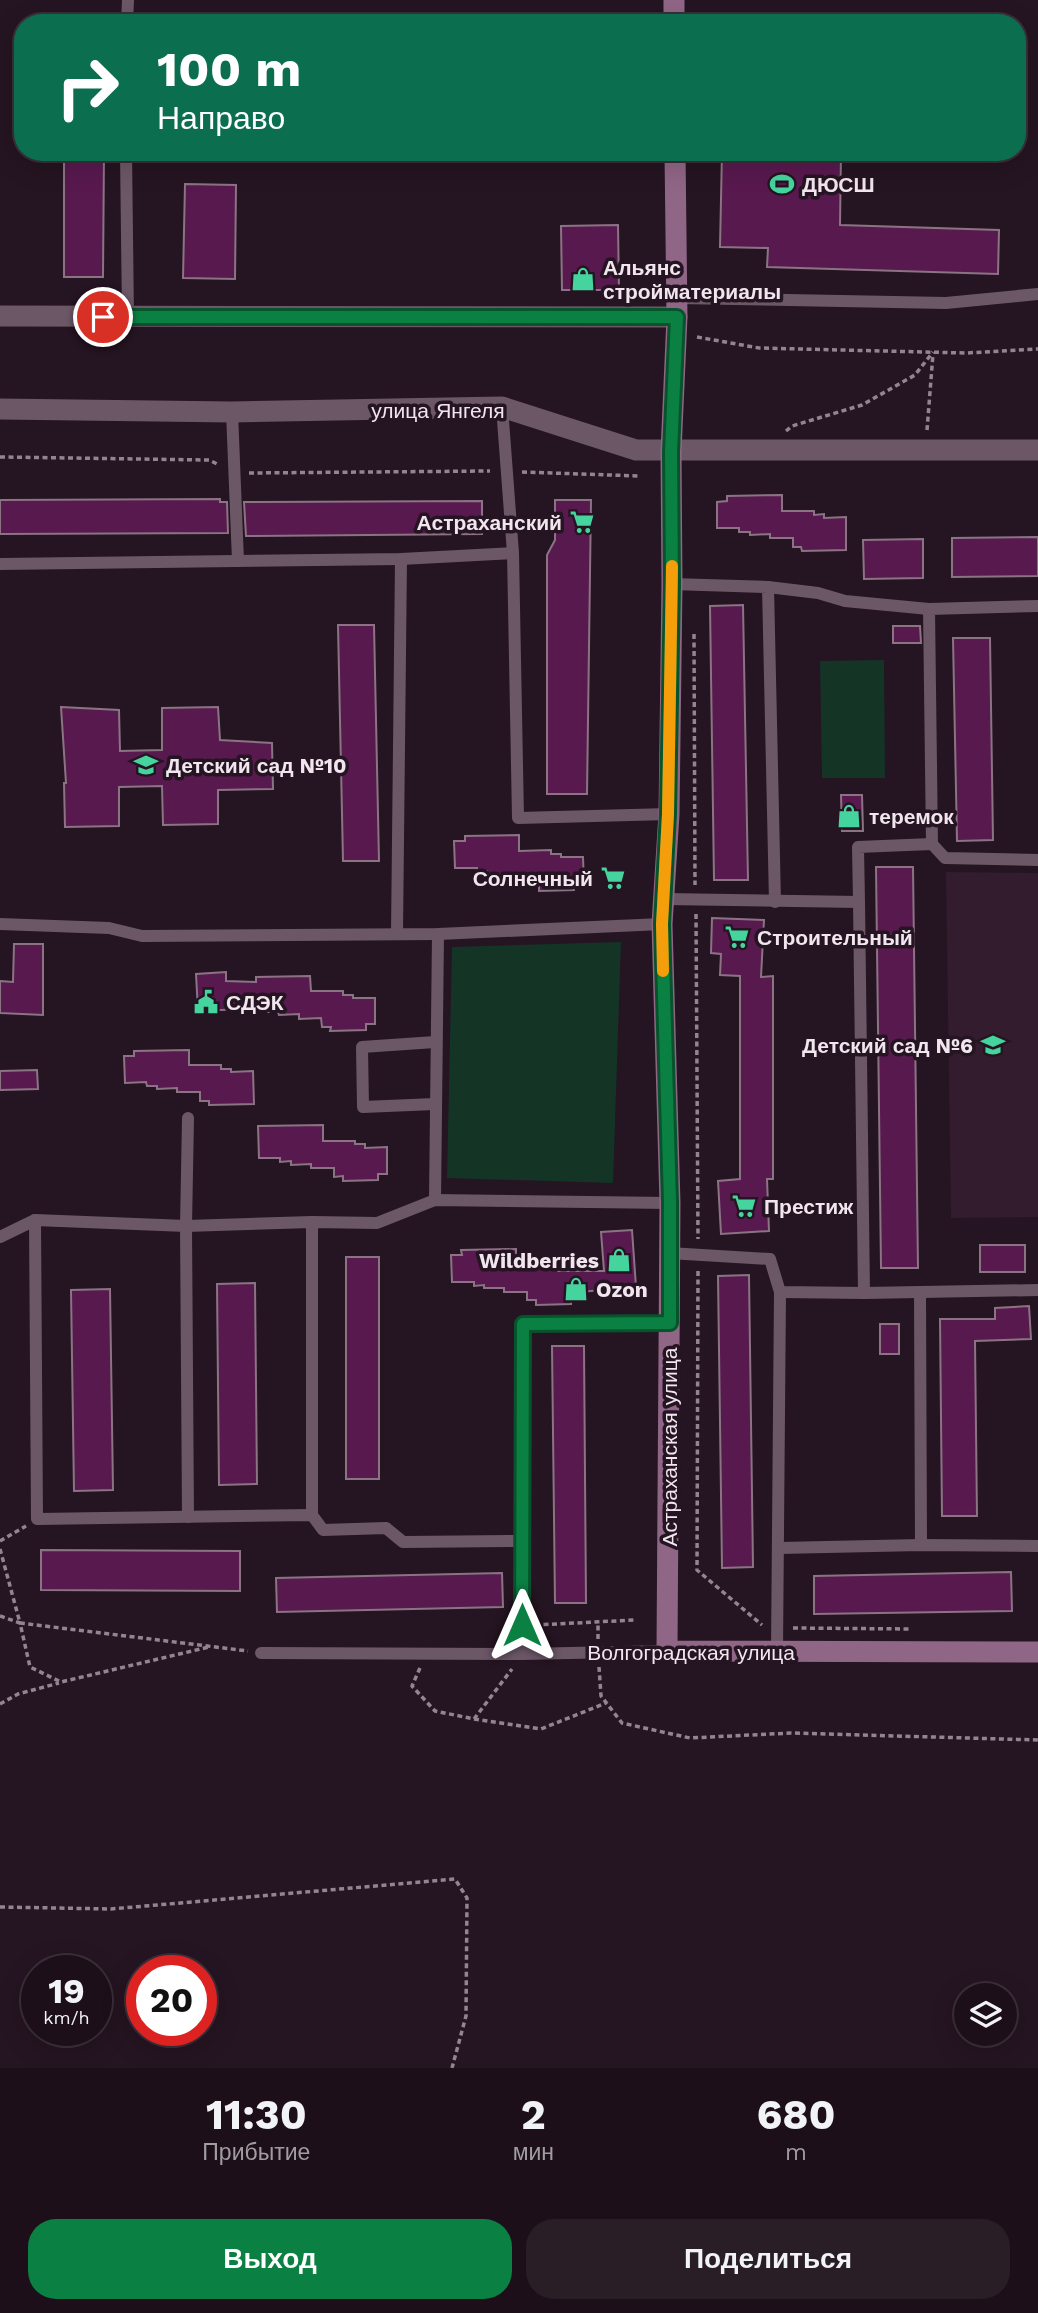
<!DOCTYPE html>
<html lang="ru">
<head>
<meta charset="utf-8">
<style>
  :root { --surface:#1c0f19; --page:#291d26; --text:#f1f3f6; --muted:#a09ca2; --line:#3a2f38; --accent:#0b8043 }
  body { margin:0; font-family:"Work Sans",sans-serif; background:var(--page); color:var(--text); height:100vh; display:flex; flex-direction:column; font-size:26px; white-space:nowrap }
  * { box-sizing:border-box; margin:0 }
  p { font-size:23px; color:var(--muted) }
  .icon { flex:none; width:38px; height:38px; fill:none; stroke:currentColor; stroke-width:2; stroke-linecap:round; stroke-linejoin:round }
  .map { position:relative; height:2068px; overflow:hidden }
  .panel { display:flex; flex-direction:column; background:var(--surface); flex:1 }
  .panel>* { flex:none }
  .banner { position:absolute; left:14px; top:14px; width:1012px; height:147px; border-radius:28px; box-shadow:0 7px 28px #0002,0 0 0 2px var(--line); background:#0b6e4f; color:#fff; overflow:hidden }
  .fabs { position:absolute; left:954px; top:1983px; display:grid; gap:14px }
  .fabs a { display:grid; place-items:center; width:63px; height:63px; border-radius:50%; background:var(--surface); box-shadow:0 7px 28px #0002,0 0 0 2px var(--line); font-size:35px }
  .speed { position:absolute; left:21px; top:1955px; display:flex; gap:14px; font-size:35px; font-weight:700; text-align:center }
  .speed>* { display:grid; place-content:center; width:91px; height:91px; border-radius:50%; background:var(--surface); box-shadow:0 7px 28px #0002,0 0 0 2px var(--line); line-height:1 }
  .speed small { font-size:18px; font-weight:400 }
  .speed .limit { border:10px solid #d22; background:#fff; color:#111 }
  .pin { position:absolute; display:grid; place-items:center; width:60px; height:60px; color:#fff; margin:-30px; border:4px solid #fff; border-radius:50%; box-shadow:0 2px 7px #0007 }
  .me { position:absolute; width:77px; margin:-38px; rotate:0deg; stroke-linejoin:round; filter:drop-shadow(0 0 5px #0008) }
  .turn { display:flex; align-items:center; gap:24px; height:147px; padding:0 28px; font-size:32px }
  .turn .icon { width:91px; height:91px; stroke-width:2.5 }
  .turn b { display:block; font-size:49px; line-height:60px }
  .eta { display:flex; justify-content:space-evenly; align-items:center; height:119px; text-align:center }
  .eta b { font-size:42px; font-weight:700; line-height:49px }
  .button { display:flex; gap:14px; margin-top:auto; padding:14px 28px }
  .button a { flex:1; height:80px; border-radius:28px; background:var(--accent); color:#fff; font-size:28px; font-weight:700; line-height:80px; text-align:center }
  .button a+a { background:var(--page); color:var(--text) }
  .map>svg:first-child { display:block }
</style>
</head>
<body>
<div class="map">
<svg width="1038" height="2068" viewBox="0 0 1038 2068">
  <rect width="100%" height="100%" fill="#251421"/>
  <path fill="#321c2d" d="M946,872L1038,873V1217L951,1218Z"/>
  <g fill="#143426">
    <path d="M884,660L885,778H822L820,661Z"/>
    <path d="M621,942L613,1183L447,1178L452,947Z"/>
  </g>
  <g fill="#58194e" stroke="#8a7484" stroke-width="2">
    <path d="M64,152H104L103,277H64Z"/>
    <path d="M722,152H841L840,225L999,230L998,274L767,267L768,248L720,247Z"/>
    <path d="M185,184L236,185L235,279L183,278Z"/>
    <path d="M618,225L619,290H562L561,226Z"/>
    <path d="M782,495V511H814V515L824,514V518L846,517V550L802,551L801,547H793V538H770V534L750,535V532H739V528H717V502L727,501V496Z"/>
    <path d="M220,499V502H227L228,533L0,534V500Z"/>
    <path d="M555,500H591L587,794H547V555L555,540Z"/>
    <path d="M482,501V534L246,536L244,502Z"/>
    <path d="M1038,537V576L952,577V538Z"/>
    <path d="M923,539V578L864,579L863,540Z"/>
    <path d="M743,605L748,880H714L710,606Z"/>
    <path d="M338,625H374L379,861H343Z"/>
    <path d="M893,626H920L921,643H893Z"/>
    <path d="M953,638H990L993,840L957,841Z"/>
    <path d="M61,707L119,710L120,751L162,750V708L218,707L220,740L272,743L273,789L218,790V824L163,825L162,786L119,787V826L65,827L64,783H66Z"/>
    <path d="M841,795H862L863,831H842Z"/>
    <path d="M519,835V851L551,850V854H561V857H583L584,884H574V890L539,891V886H530V878H507V874H487V871L477,872V868H455L454,841H465V836Z"/>
    <path d="M876,867H913L918,1268H881Z"/>
    <path d="M712,918L764,920L761,977L773,976V1179H767L769,1231L721,1234L718,1181L740,1179V976L720,975L721,954L711,953Z"/>
    <path d="M14,944H43V1015L0,1013V981L13,982Z"/>
    <path d="M226,972V981L256,982V977L310,976L311,991H343V995H353V998H375V1024H366V1030L330,1031L331,1027H322L321,1018L299,1019V1014L279,1015L278,1012H268V1008L198,1011L196,974Z"/>
    <path d="M189,1050V1065H221V1069H231V1072L253,1071L254,1104L209,1105V1101H200V1092H177V1088L157,1089V1086H147L146,1082L125,1083L124,1056H134V1051Z"/>
    <path d="M37,1070L38,1089L0,1090V1071Z"/>
    <path d="M323,1125V1141H355V1144H365V1148L387,1147V1174H378V1180L343,1181V1176L334,1177V1168H311V1164L291,1165V1161L280,1162V1158H259L258,1126Z"/>
    <path d="M632,1230L636,1287L580,1292V1298H571V1304L536,1305V1300H527V1292H504V1288H484V1285L474,1286V1282H452L451,1255H462L461,1250L516,1249V1265L548,1264V1268H558V1271H604L601,1232Z"/>
    <rect x="980" y="1245" width="45" height="27"/>
    <rect x="346" y="1257" width="33" height="222"/>
    <path d="M749,1275L753,1567L722,1568L718,1276Z"/>
    <path d="M255,1283L257,1484L219,1485L217,1284Z"/>
    <path d="M110,1289L113,1490L74,1491L71,1290Z"/>
    <path d="M1029,1306L1031,1339L975,1341L977,1516H942L940,1319H995V1308Z"/>
    <rect x="880" y="1324" width="19" height="30"/>
    <path d="M552,1346H584L586,1603H555Z"/>
    <path d="M41,1550L240,1551V1591L41,1590Z"/>
    <path d="M1011,1572L1012,1611L814,1614V1576Z"/>
    <path d="M502,1573L503,1607L277,1612L276,1578Z"/>
  </g>
  <g fill="none" stroke-linecap="round" stroke-linejoin="round">
    <g stroke="#93858f" stroke-width="3.5" stroke-dasharray="5 3.5" stroke-linecap="butt">
      <path d="M697,337L759,348L966,353L1038,349"/>
      <path d="M927,430L933,354"/>
      <path d="M786,431L792,426L862,405L915,375L933,352"/>
      <path d="M0,457L209,460L219,465"/>
      <path d="M522,472L639,476"/>
      <path d="M249,473L490,471"/>
      <path d="M694,634L695,885"/>
      <path d="M696,914L698,1239"/>
      <path d="M698,1271L697,1570L762,1625"/>
      <path d="M0,1541L26,1526"/>
      <path d="M0,1549L20,1623L248,1651"/>
      <path d="M0,1616L20,1623L30,1667L61,1682L209,1647"/>
      <path d="M535,1625L635,1620"/>
      <path d="M793,1628L912,1629"/>
      <path d="M598,1639V1624"/>
      <path d="M599,1667L601,1696L622,1723L690,1738L791,1733L1038,1740"/>
      <path d="M420,1668L412,1686L435,1711L474,1719L512,1669"/>
      <path d="M0,1704L18,1694L59,1683"/>
      <path d="M474,1719L541,1729L606,1703"/>
      <path d="M0,1907L111,1909L455,1879L467,1898L466,2016L452,2068"/>
    </g>
    <g stroke="#6c5767" stroke-width="12">
      <path d="M127,23L128,0"/>
      <path d="M126,152L128,317"/>
      <path d="M677,298L946,303L1038,294"/>
      <path d="M502,407L513,553L518,818L669,814"/>
      <path d="M232,412L238,561"/>
      <path d="M0,564L401,559L513,553"/>
      <path d="M672,584L768,587L775,902"/>
      <path d="M768,587L818,593L845,601L929,609"/>
      <path d="M932,844L945,858L1038,860"/>
      <path d="M665,899L859,902L858,847L932,844L929,609L1038,606"/>
      <path d="M0,924L109,928L142,936L438,934L662,924"/>
      <path d="M397,934L401,559"/>
      <path d="M435,1104L363,1107L362,1047L435,1042"/>
      <path d="M188,1118L186,1226L188,1517"/>
      <path d="M435,1200L438,934"/>
      <path d="M312,1222V1515"/>
      <path d="M0,1237L35,1220"/>
      <path d="M669,1253L770,1259L780,1292L864,1293L859,902"/>
      <path d="M920,1292L921,1545"/>
      <path d="M864,1293L1038,1290"/>
      <path d="M522,1541L523,1324L670,1323"/>
      <path d="M779,1548L921,1545L1038,1546"/>
      <path d="M777,1651L780,1292"/>
      <path d="M261,1653L522,1654L667,1651"/>
      <path d="M522,1654V1541L403,1542L386,1528L323,1530L312,1515L37,1519L35,1220L186,1226L312,1222L377,1223L435,1200L670,1203"/>
    </g>
    <g stroke="#6c5767" stroke-width="21">
      <path d="M0,316L677,317"/>
      <path d="M0,409L232,412L502,407L636,450H1038"/>
    </g>
    <g stroke="#906686" stroke-width="21">
      <path d="M674,0V23"/>
      <path d="M675,152L677,317L671,452L672,584L669,814L662,924L670,1203L667,1651L1038,1652"/>
    </g>
  </g>
  <g fill="none" stroke-linecap="round" stroke-linejoin="round">
    <g stroke="#07532c" stroke-width="18">
      <path id="route" d="M103,317H677L671,452L672,584L668,814L662,924L670,1202V1323L523,1324L522,1625"/>
    </g>
    <use href="#route" stroke="#0b8043" stroke-width="12"/>
    <path stroke="#f59e0b" stroke-width="12" d="M663,971L662,924L668,814L672,566"/>
  </g>
  <defs>
    <g id="stadium-bare" transform="scale(1.89)"><path d="M0-5a6.5 5 0 1 0 0 10a6.5 5 0 1 0 0-10ZM-3.5-1.8h7v3.6h-7Z" fill="#46d49e" stroke="#251421" stroke-width="2.5" paint-order="stroke"/></g>
    <g id="shop-bare" transform="scale(1.89)"><path d="M-5-2.5h2.3a2.7 3.5 0 0 1 5.4 0H5L5.5 6h-11ZM-1.5-2.5h3a1.5 2.3 0 0 0-3 0Z" fill="#46d49e" stroke="#251421" stroke-width="2.5" paint-order="stroke"/></g>
    <g id="supermarket-bare" transform="scale(1.89)"><path d="M-6-5.5h2.5l.6 2H6L4.5 2H-2.5L-4.4-4H-6ZM-1.5 3.2a1.3 1.3 0 1 0 .1 0ZM3 3.2a1.3 1.3 0 1 0 .1 0Z" fill="#46d49e" stroke="#251421" stroke-width="2.5" paint-order="stroke"/></g>
    <g id="school-bare" transform="scale(1.89)"><path d="M0-5L7-2L0 1L-7-2ZM-4 1L0 2.5L4 1V4Q0 6-4 4Z" fill="#46d49e" stroke="#251421" stroke-width="2.5" paint-order="stroke"/></g>
    <g id="civic-bare" transform="scale(1.89)"><path d="M-.6-6.5H3V-4.5H.6V-3L4-1V1h2V6H-6V1h2V-1L-.6-3ZM-1.2 2.5V6h2.4V2.5Z" fill="#46d49e" stroke="#251421" stroke-width="2.5" paint-order="stroke"/></g>
  </defs>
  <g fill-rule="evenodd">
    <use href="#stadium-bare" x="782" y="184"/>
    <use href="#shop-bare" x="583" y="279"/>
    <use href="#supermarket-bare" x="582" y="522"/>
    <use href="#school-bare" x="146" y="765"/>
    <use href="#shop-bare" x="849" y="816"/>
    <use href="#supermarket-bare" x="613" y="878"/>
    <use href="#supermarket-bare" x="737" y="937"/>
    <use href="#civic-bare" x="206" y="1002"/>
    <use href="#school-bare" x="993" y="1045"/>
    <use href="#supermarket-bare" x="744" y="1206"/>
    <use href="#shop-bare" x="619" y="1260"/>
    <use href="#shop-bare" x="576" y="1289"/>
  </g>
  <g text-anchor="middle" dominant-baseline="central" stroke-width="7" stroke-linejoin="round" paint-order="stroke">
    <g font-size="21" font-weight="bold" fill="#f1e5ee" stroke="#251421" text-anchor="start">
      <text x="802" y="184">ДЮСШ</text>
      <text x="603" y="267">Альянс<tspan x="603" dy="24">стройматериалы</tspan></text>
      <text x="562" y="522" text-anchor="end">Астраханский</text>
      <text x="166" y="765">Детский сад №10</text>
      <text x="869" y="816">теремок</text>
      <text x="593" y="878" text-anchor="end">Солнечный</text>
      <text x="757" y="937">Строительный</text>
      <text x="226" y="1002">СДЭК</text>
      <text x="973" y="1045" text-anchor="end">Детский сад №6</text>
      <text x="764" y="1206">Престиж</text>
      <text x="599" y="1260" text-anchor="end">Wildberries</text>
      <text x="596" y="1289">Ozon</text>
    </g>
    <g font-size="21" fill="#f1e5ee" stroke="#251421">
      <text x="438" y="410">улица Янгеля</text>
      <text transform="translate(669 1447) rotate(-90)">Астраханская улица</text>
      <text x="691" y="1652">Волгоградская улица</text>
    </g>
  </g>
</svg>
<div class="fabs">
<a><svg class="icon" aria-label="layers" viewBox="0 0 24 24"><path d="M12 4l9 5-9 5-9-5zM3 14l9 5 9-5"/></svg></a>
</div>
<div class="speed"><div>19<small>km/h</small></div><div class="limit">20</div></div>
<div class="pin" style="left:103px;top:317px;background:#d93025"><svg class="icon" aria-label="arrive" viewBox="0 0 24 24"><path d="M6 21V4h12l-3 4 3 4H6"/></svg></div>
<svg class="me" style="left:522px;top:1625px" viewBox="-20 -20 40 40"><path d="M0-17L14 15 0 8-14 15z" fill="#0b8043" stroke="#fff" stroke-width="4"/></svg>
<div class="banner">
<div class="turn"><svg class="icon" aria-label="right" viewBox="0 0 24 24"><path d="M7 20v-9h11M14 6l5 5-5 5"/></svg><div><b>100 m</b>Направо</div></div>
</div>
</div>
<section class="panel">
<div class="eta">
<div><b>11:30</b><p>Прибытие</p></div>
<div><b>2</b><p>мин</p></div>
<div><b>680</b><p>m</p></div>
</div>
<div class="button"><a>Выход</a><a>Поделиться</a></div>
</section>
</body>
</html>
